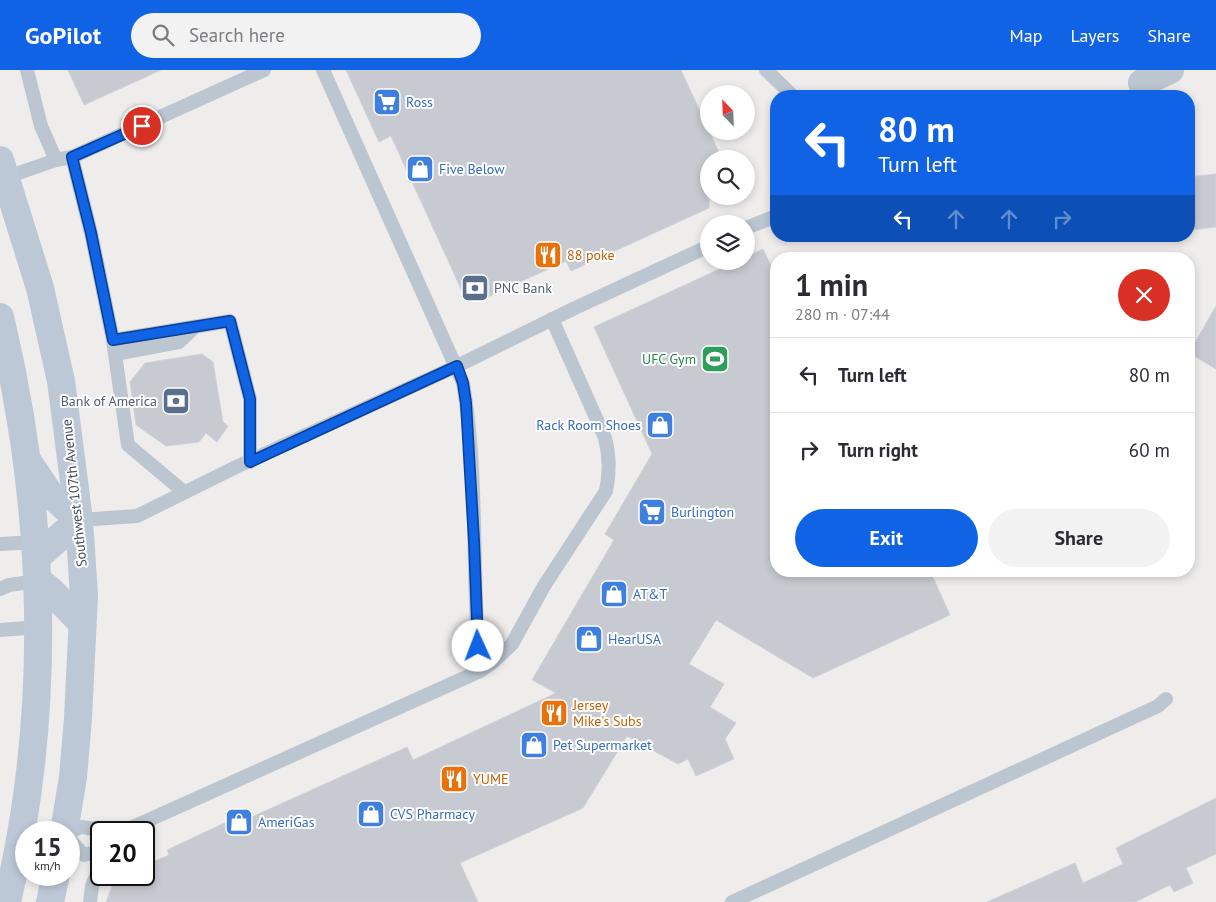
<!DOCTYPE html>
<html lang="en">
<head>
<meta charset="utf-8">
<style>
  :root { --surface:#fff; --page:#f2f2f3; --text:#2b2b33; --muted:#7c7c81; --line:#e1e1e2; --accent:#1063e5 }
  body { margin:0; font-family:"PT Sans",sans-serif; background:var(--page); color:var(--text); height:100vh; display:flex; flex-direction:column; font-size:19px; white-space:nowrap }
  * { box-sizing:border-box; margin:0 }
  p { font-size:16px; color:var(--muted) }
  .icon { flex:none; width:28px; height:28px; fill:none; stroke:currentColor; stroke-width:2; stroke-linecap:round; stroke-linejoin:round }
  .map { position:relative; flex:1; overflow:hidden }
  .panel { position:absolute; left:770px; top:182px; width:425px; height:325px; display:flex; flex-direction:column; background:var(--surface); border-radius:20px; box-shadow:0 2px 8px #0003 }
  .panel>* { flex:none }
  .top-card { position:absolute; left:770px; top:20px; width:425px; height:152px; border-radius:20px; box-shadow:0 2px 8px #0003; background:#1063e5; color:#fff; overflow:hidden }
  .needle { width:32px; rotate:337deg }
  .buttons { position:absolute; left:700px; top:15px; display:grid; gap:10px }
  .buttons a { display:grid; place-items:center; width:55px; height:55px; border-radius:50%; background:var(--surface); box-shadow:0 2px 8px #0003; font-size:25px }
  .speed { position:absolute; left:15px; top:751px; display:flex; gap:10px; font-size:25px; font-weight:700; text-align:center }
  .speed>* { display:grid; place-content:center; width:65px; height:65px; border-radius:50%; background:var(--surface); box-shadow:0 2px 8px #0003; line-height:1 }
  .speed small { font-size:12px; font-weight:400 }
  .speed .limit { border:2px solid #111; border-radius:8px; background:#fff; color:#111 }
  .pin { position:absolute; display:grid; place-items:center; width:42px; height:42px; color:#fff; margin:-21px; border:2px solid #fff; border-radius:50%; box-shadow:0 1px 5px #0007 }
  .me { position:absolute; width:55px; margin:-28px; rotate:358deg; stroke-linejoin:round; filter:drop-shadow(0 0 4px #0008) }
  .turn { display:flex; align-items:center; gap:18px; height:105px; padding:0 25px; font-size:22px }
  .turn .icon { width:65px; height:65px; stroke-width:2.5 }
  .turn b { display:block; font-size:35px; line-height:42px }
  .lanes { display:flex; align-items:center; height:48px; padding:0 25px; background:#0003; justify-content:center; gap:25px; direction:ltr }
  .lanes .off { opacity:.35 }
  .round { display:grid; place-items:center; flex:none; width:52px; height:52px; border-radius:26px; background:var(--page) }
  .overview { display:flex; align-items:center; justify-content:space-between; height:85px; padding:0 25px }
  h1 { font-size:30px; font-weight:800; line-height:38px }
  .button { display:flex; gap:10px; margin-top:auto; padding:10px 25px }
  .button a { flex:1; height:58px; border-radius:30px; background:var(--accent); color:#fff; font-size:20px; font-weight:800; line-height:58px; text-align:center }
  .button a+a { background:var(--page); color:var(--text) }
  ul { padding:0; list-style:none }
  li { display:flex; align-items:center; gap:15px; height:75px; padding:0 25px; border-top:1px solid var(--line) }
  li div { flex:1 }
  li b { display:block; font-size:19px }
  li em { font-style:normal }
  header { display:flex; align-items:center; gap:30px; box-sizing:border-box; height:70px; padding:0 25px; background:var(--accent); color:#fff }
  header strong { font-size:24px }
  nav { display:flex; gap:28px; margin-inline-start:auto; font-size:18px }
  .search { width:350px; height:45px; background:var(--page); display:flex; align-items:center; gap:12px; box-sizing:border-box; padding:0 18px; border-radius:28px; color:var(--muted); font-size:19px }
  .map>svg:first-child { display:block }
</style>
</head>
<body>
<header>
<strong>GoPilot</strong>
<div class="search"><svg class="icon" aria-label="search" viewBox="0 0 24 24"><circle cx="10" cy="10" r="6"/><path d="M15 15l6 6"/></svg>Search here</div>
<nav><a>Map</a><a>Layers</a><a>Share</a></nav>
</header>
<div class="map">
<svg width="1216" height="832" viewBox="0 0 1216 832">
  <rect width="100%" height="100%" fill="#efecec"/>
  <g fill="#c8cad2" stroke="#cfd2d8">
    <path d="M68,0H161L84,35Z"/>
    <path d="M346,0H681L722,89H709V138L571,201L566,191L483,229L482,225L467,232L391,66L379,72Z"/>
    <path d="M1216,104V157L1189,160V107Z"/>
    <path d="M763,179L776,206V501H930L950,545L813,608L716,550L689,594L724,614L710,637L736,653L725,669L734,689L696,706L688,689L678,694L627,666L583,738L460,793L478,832H106L115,809L125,805H144V796L169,785L167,780L231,750L234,755L407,677L413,690L556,623L532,610L614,470L605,464L652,384L594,257L737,191H746V187Z"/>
    <path d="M1216,236V299L1189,283Z"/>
    <path d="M202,284L213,292L223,352L228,356L217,372L206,363L199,372L166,376L136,355L130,312L145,293Z"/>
    <path d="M1216,728V784L1186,798L1193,813L1174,822L1170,815L1135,832H987L1075,793L1083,813L1123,794L1116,778Z"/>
  </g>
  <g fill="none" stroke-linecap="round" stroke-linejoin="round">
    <g stroke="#bcc6d0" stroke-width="14">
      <path d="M27,0L41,56L56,90"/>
      <path d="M323,0L463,313C479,408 471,505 480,601"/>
      <path d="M766,0L793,26"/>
      <path d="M72,87L91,163L113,270L128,375L184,422"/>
      <path d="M7,107L56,90L72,87L264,0"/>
      <path d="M746,158L776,146"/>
      <path d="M113,270L230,251L250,329V392"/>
      <path d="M115,284L179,272L194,258"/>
      <path d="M79,450L137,446L236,397L457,296L575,238L709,176"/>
      <path d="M0,474L36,472"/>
      <path d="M0,519L9,515L38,511"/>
      <path d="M0,560L39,557"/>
      <path d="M68,762L82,757L117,762"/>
      <path d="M122,762L480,601L493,592L512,574L544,516L606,421C610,402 610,387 605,368L552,249"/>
      <path d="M69,769L84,785L101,781"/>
      <path d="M90,832L92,816L101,794"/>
      <path d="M732,832L1158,636L1166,629"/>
    </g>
    <path stroke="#bcc6d0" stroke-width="28" d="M1142,13L1170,0"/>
    <g stroke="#bdc8d7" stroke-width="28">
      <path d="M0,90L40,218L61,311L79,450L84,526L78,648L73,707L64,762"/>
      <path d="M0,247C46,439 53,640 7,832"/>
      <path d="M29,393L49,423L79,450L37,487"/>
      <path d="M38,511L50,520L82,553"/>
      <path d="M50,832L56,805"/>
    </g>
  </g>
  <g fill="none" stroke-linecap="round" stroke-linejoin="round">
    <g stroke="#0a4095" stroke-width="12">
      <path id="route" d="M142,56L72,87L91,163L113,270L230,251L250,329V392L457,296L463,313L466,333L474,471L478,576"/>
    </g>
    <use href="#route" stroke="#1063e5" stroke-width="9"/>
  </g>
  <defs>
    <g id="supermarket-square" transform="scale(1.4375)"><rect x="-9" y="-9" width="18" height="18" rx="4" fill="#3f7fe0" stroke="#fff"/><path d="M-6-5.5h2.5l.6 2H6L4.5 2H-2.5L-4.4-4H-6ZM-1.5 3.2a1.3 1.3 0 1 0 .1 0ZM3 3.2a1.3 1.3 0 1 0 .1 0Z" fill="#fff"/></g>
    <g id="shop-square" transform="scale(1.4375)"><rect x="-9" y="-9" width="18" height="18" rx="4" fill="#3f7fe0" stroke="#fff"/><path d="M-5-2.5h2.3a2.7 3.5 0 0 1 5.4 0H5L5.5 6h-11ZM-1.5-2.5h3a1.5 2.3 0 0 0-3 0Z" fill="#fff"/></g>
    <g id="restaurant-square" transform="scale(1.4375)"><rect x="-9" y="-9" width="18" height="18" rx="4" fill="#e8710a" stroke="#fff"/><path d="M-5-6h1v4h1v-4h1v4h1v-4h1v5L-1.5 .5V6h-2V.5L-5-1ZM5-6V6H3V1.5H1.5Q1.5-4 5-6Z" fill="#fff"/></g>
    <g id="bank-square" transform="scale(1.4375)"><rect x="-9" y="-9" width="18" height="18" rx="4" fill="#5c6f8a" stroke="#fff"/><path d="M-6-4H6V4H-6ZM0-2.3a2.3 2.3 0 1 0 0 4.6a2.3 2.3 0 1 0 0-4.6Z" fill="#fff"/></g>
    <g id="stadium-square" transform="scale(1.4375)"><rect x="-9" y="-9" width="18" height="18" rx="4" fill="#2e9e5b" stroke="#fff"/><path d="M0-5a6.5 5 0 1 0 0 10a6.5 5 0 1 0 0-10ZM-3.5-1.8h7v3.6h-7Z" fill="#fff"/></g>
  </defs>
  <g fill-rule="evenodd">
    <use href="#supermarket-square" x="387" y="32"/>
    <use href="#shop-square" x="420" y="99"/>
    <use href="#restaurant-square" x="548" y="185"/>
    <use href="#bank-square" x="475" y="218"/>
    <use href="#stadium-square" x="715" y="289"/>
    <use href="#bank-square" x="176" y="331"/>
    <use href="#shop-square" x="660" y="355"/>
    <use href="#supermarket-square" x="652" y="442"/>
    <use href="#shop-square" x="614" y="524"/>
    <use href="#shop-square" x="589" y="569"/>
    <use href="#restaurant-square" x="554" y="643"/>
    <use href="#shop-square" x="534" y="675"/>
    <use href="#restaurant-square" x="454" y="709"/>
    <use href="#shop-square" x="371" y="744"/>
    <use href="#shop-square" x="239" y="752"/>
  </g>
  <g text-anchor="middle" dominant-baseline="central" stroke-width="4" stroke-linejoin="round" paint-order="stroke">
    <g font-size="14" fill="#366cbe" stroke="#fff" text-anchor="start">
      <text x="406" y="32">Ross</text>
      <text x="439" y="99">Five Below</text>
      <text x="641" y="355" text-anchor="end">Rack Room Shoes</text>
      <text x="671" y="442">Burlington</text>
      <text x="633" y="524">AT&amp;T</text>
      <text x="608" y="569">HearUSA</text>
      <text x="553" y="675">Pet Supermarket</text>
      <text x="390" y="744">CVS Pharmacy</text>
      <text x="258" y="752">AmeriGas</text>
    </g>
    <g font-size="14" fill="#c56008" stroke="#fff" text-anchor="start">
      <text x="567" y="185">88 poke</text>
      <text x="573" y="635">Jersey<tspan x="573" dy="16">Mike's Subs</tspan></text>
      <text x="473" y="709">YUME</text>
    </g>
    <g font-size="14" fill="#4e5e75" stroke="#fff" text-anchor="start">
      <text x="494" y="218">PNC Bank</text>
      <text x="157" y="331" text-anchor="end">Bank of America</text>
    </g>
    <g font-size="14" fill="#27864d" stroke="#fff" text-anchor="end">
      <text x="696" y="289">UFC Gym</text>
    </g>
    <g font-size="14" fill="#444e5a" stroke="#fff">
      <text transform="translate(74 423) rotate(-96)">Southwest 107th Avenue</text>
    </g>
  </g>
</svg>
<div class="buttons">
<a><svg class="needle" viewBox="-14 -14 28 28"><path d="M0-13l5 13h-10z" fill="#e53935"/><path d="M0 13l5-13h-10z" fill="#7c7c81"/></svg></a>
<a><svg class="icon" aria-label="search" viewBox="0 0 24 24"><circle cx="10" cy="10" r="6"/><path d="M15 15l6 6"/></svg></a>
<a><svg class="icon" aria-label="layers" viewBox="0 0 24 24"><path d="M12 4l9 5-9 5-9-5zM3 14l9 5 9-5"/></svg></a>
</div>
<div class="speed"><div>15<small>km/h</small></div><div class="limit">20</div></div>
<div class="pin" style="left:142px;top:56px;background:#d93025"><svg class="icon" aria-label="arrive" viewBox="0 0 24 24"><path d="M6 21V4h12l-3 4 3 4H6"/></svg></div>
<svg class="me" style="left:478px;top:576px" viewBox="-20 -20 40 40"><circle r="19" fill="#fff"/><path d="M0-13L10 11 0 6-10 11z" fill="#1063e5"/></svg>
<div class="top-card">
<div class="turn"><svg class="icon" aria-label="left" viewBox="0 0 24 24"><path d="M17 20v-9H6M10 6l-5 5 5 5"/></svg><div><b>80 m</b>Turn left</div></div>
<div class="lanes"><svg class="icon" aria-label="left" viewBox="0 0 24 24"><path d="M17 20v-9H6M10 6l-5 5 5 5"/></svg><svg class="icon off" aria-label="ahead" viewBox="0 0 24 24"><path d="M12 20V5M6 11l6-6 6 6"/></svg><svg class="icon off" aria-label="ahead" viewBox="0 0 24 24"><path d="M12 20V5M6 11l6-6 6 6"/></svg><svg class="icon off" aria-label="right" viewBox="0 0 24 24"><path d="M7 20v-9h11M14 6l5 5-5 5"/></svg></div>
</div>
<section class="panel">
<div class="overview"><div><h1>1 min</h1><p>280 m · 07:44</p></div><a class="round" style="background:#d93025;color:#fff"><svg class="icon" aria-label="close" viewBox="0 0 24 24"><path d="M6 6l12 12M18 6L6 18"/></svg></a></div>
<ul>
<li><svg class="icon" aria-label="left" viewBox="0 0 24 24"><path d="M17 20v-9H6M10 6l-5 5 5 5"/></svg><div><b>Turn left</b></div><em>80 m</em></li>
<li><svg class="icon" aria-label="right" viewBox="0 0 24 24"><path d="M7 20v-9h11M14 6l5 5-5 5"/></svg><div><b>Turn right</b></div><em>60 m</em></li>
</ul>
<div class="button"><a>Exit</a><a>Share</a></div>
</section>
</div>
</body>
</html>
